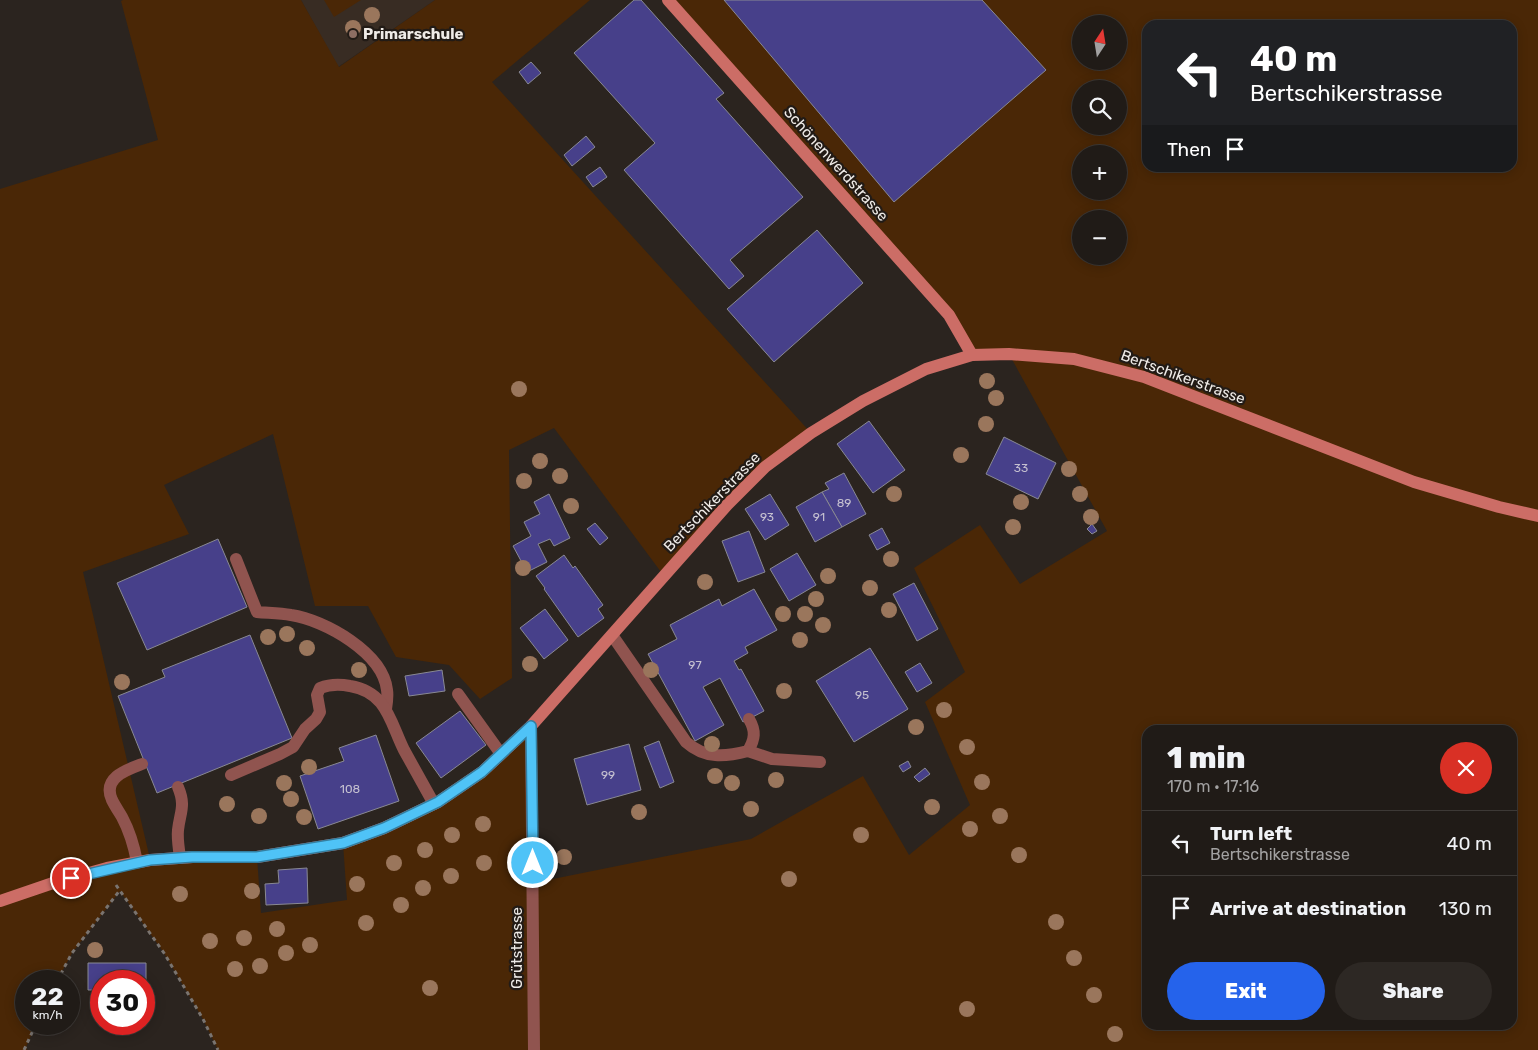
<!DOCTYPE html>
<html lang="en">
<head>
<meta charset="utf-8">
<style>
  :root { --surface:#201b17; --page:#2d2824; --text:#f1f3f6; --muted:#a2a1a1; --line:#3d3936; --accent:#2563eb }
  body { margin:0; font-family:Rubik,sans-serif; background:var(--page); color:var(--text); height:100vh; display:flex; flex-direction:column; font-size:19px; white-space:nowrap }
  * { box-sizing:border-box; margin:0 }
  p { font-size:16px; color:var(--muted) }
  .icon { flex:none; width:28px; height:28px; fill:none; stroke:currentColor; stroke-width:2; stroke-linecap:round; stroke-linejoin:round }
  .map { position:relative; flex:1; overflow:hidden }
  .panel { position:absolute; left:1142px; top:725px; width:375px; height:305px; display:flex; flex-direction:column; background:var(--surface); border-radius:15px; box-shadow:0 2px 12px #0003,0 0 0 1px var(--line) }
  .panel>* { flex:none }
  .guide { position:absolute; left:1142px; top:20px; width:375px; height:152px; border-radius:15px; box-shadow:0 2px 12px #0003,0 0 0 1px var(--line); background:#202124; color:#fff; overflow:hidden }
  .needle { width:32px; rotate:12deg }
  .controls { position:absolute; left:1072px; top:15px; display:grid; gap:10px }
  .controls a { display:grid; place-items:center; width:55px; height:55px; border-radius:50%; background:var(--surface); box-shadow:0 2px 12px #0003,0 0 0 1px var(--line); font-size:25px }
  .speed { position:absolute; left:15px; top:970px; display:flex; gap:10px; font-size:25px; font-weight:700; text-align:center }
  .speed>* { display:grid; place-content:center; width:65px; height:65px; border-radius:50%; background:var(--surface); box-shadow:0 2px 12px #0003,0 0 0 1px var(--line); line-height:1 }
  .speed small { font-size:12px; font-weight:400 }
  .speed .limit { border:8px solid #d22; background:#fff; color:#111 }
  .pin { position:absolute; display:grid; place-items:center; width:42px; height:42px; color:#fff; margin:-21px; border:2px solid #fff; border-radius:50%; box-shadow:0 1px 5px #0007 }
  .me { position:absolute; width:55px; margin:-28px; rotate:0deg; stroke-linejoin:round; filter:drop-shadow(0 0 4px #0008) }
  .turn { display:flex; align-items:center; gap:18px; height:105px; padding:0 25px; font-size:22px }
  .turn .icon { width:65px; height:65px; stroke-width:2.5 }
  .turn b { display:block; font-size:35px; line-height:42px }
  .then { display:flex; align-items:center; height:48px; padding:0 25px; background:#0003; gap:10px; font-size:19px }
  .round { display:grid; place-items:center; flex:none; width:52px; height:52px; border-radius:26px; background:var(--page) }
  .overview { display:flex; align-items:center; justify-content:space-between; height:85px; padding:0 25px }
  h1 { font-size:30px; font-weight:800; line-height:38px }
  .button { display:flex; gap:10px; margin-top:auto; padding:10px 25px }
  .button a { flex:1; height:58px; border-radius:30px; background:var(--accent); color:#fff; font-size:20px; font-weight:800; line-height:58px; text-align:center }
  .button a+a { background:var(--page); color:var(--text) }
  ul { padding:0; list-style:none }
  li { display:flex; align-items:center; gap:15px; height:65px; padding:0 25px; border-top:1px solid var(--line) }
  li div { flex:1 }
  li b { display:block; font-size:19px }
  li em { font-style:normal }
  .map>svg:first-child { display:block }
</style>
</head>
<body>
<div class="map">
<svg width="1538" height="1050" viewBox="0 0 1538 1050">
  <rect width="100%" height="100%" fill="#2b241f"/>
  <path fill="#382c23" d="M301,0H435L338,67Z"/>
  <g fill="#4a2706" fill-rule="evenodd">
    <path d="M123,0H301L339,67L435,0H590L492,82L811,433L765,467L664,576L554,428L509,450L512,678L480,699L449,665L396,657L368,606H315L273,434L164,485L189,534L83,572L150,859L257,857L261,913L347,900L343,843L438,802L531,726L533,883L751,839L863,776L909,855L970,805L925,702L965,672L914,568L980,525L1020,584L1107,531L1009,354L972,355L949,315L668,0H1538V1050H218L203,1019L164,953L120,891L72,953L57,981H26V1024H36L26,1047L27,1050H0V189L158,140L121,1ZM1081,24H1119V61H1081ZM1148,25H1512V168H1148ZM1081,89H1119V126H1081ZM1081,154H1119V191H1081ZM1081,219H1119V256H1081ZM1148,730H1512V1025H1148Z"/>
    <path d="M324,0H361L334,17Z"/>
  </g>
  <g fill="#47408a" stroke="#898993">
    <path d="M634,0H641L724,93L716,99L803,197L730,260L744,276L729,289L624,170L655,143L574,53Z"/>
    <path d="M724,0H982L1046,70L894,202Z"/>
    <path d="M531,62L541,73L528,84L519,72Z"/>
    <path d="M586,136L595,147L572,166L564,155Z"/>
    <path d="M600,167L607,177L593,187L586,177Z"/>
    <path d="M817,230L863,283L774,362L727,309Z"/>
    <path d="M869,421L905,470L873,493L837,444Z"/>
    <path d="M1004,437L1056,463L1038,499L986,474Z"/>
    <path d="M844,473L866,514L842,527L822,492L829,489L825,483Z"/>
    <path d="M822,492L842,527L815,542L796,507Z"/>
    <path d="M549,494L570,538L554,546L550,539L538,544L547,562L527,572L513,546L531,536L524,522L540,514L534,502Z"/>
    <path d="M770,494L789,525L765,540L745,509Z"/>
    <path d="M595,523L608,538L600,545L587,529Z"/>
    <path d="M1092,524L1097,531L1092,534L1087,529Z"/>
    <path d="M882,528L890,543L877,550L869,535Z"/>
    <path d="M749,531L765,572L738,582L722,541Z"/>
    <path d="M218,539L247,607L147,650L117,583Z"/>
    <path d="M797,553L816,585L789,601L770,569Z"/>
    <path d="M564,555L573,568L575,566L603,605L598,609L604,618L578,637L544,589L545,588L536,576Z"/>
    <path d="M914,583L938,629L917,641L893,594Z"/>
    <path d="M754,589L777,630L745,647L748,653L734,661L739,670L741,669L764,711L743,722L720,678L703,687L724,725L695,741L648,654L677,639L670,625L719,599L722,606Z"/>
    <path d="M545,609L568,640L544,659L520,628Z"/>
    <path d="M250,635L292,738L157,793L118,696L165,677L162,670Z"/>
    <path d="M870,648L908,709L854,742L816,681Z"/>
    <path d="M920,663L932,683L917,692L905,672Z"/>
    <path d="M442,670L445,691L409,696L405,676Z"/>
    <path d="M460,711L486,745L441,778L416,743Z"/>
    <path d="M376,735L399,801L318,829L300,776L344,761L339,748Z"/>
    <path d="M659,741L674,782L660,788L644,747Z"/>
    <path d="M629,744L641,790L587,805L574,759Z"/>
    <path d="M908,761L911,767L903,772L899,766Z"/>
    <path d="M925,768L930,774L919,782L914,777Z"/>
    <path d="M307,868L308,903L266,905L265,884L279,883L278,870Z"/>
    <path d="M88,963H146V1004H144V981H101V990H88Z"/>
  </g>
  <g fill="none" stroke-linecap="round" stroke-linejoin="round">
    <g stroke="#7a7470" stroke-width="3" stroke-dasharray="4 4" stroke-linecap="butt">
      <path d="M116,885L164,953L203,1019L218,1050"/>
      <path d="M57,981L72,953L120,890"/>
      <path d="M24,1050L36,1024"/>
    </g>
    <g stroke="#90544f" stroke-width="12">
      <path d="M236,559L257,612C268,613 280,613 291,615C325,620 383,653 387,690C388,696 387,703 386,709"/>
      <path d="M612,635L686,742C705,759 725,757 748,751C755,739 756,731 749,719"/>
      <path d="M458,694L501,754"/>
      <path d="M748,751L772,759L820,762"/>
      <path d="M231,775L280,754L293,747L305,729L316,719L320,712L317,695L320,688C330,684 340,684 350,686C387,692 390,722 404,750C414,768 424,786 434,804"/>
      <path d="M178,787C186,806 180,812 178,830C177,839 179,849 180,858"/>
      <path d="M137,862C134,846 130,832 122,817C119,812 115,806 112,800C102,778 126,770 142,764"/>
    </g>
    <path stroke="#90544f" stroke-width="12" d="M531,726L534,1050"/>
    <g stroke="#cc6d66" stroke-width="12">
      <path d="M668,0L949,315L972,355"/>
      <path d="M0,901L53,883L107,868L150,860L193,857H257L343,843L384,828L438,802L482,772L531,726L727,505L765,467L811,433L863,401L926,369L972,355L1009,354L1074,359L1144,377L1414,482L1499,507L1538,516"/>
    </g>
  </g>
  <g fill="#9a765c">
    <circle cx="372" cy="15" r="8"/>
    <circle cx="353" cy="28" r="8"/>
    <circle cx="987" cy="381" r="8"/>
    <circle cx="519" cy="389" r="8"/>
    <circle cx="996" cy="398" r="8"/>
    <circle cx="986" cy="424" r="8"/>
    <circle cx="961" cy="455" r="8"/>
    <circle cx="540" cy="461" r="8"/>
    <circle cx="1069" cy="469" r="8"/>
    <circle cx="560" cy="476" r="8"/>
    <circle cx="524" cy="481" r="8"/>
    <circle cx="894" cy="494" r="8"/>
    <circle cx="1080" cy="494" r="8"/>
    <circle cx="1021" cy="502" r="8"/>
    <circle cx="571" cy="506" r="8"/>
    <circle cx="1091" cy="517" r="8"/>
    <circle cx="1013" cy="527" r="8"/>
    <circle cx="891" cy="559" r="8"/>
    <circle cx="523" cy="568" r="8"/>
    <circle cx="828" cy="576" r="8"/>
    <circle cx="705" cy="582" r="8"/>
    <circle cx="870" cy="588" r="8"/>
    <circle cx="816" cy="599" r="8"/>
    <circle cx="889" cy="610" r="8"/>
    <circle cx="783" cy="614" r="8"/>
    <circle cx="805" cy="614" r="8"/>
    <circle cx="823" cy="625" r="8"/>
    <circle cx="287" cy="634" r="8"/>
    <circle cx="268" cy="637" r="8"/>
    <circle cx="800" cy="640" r="8"/>
    <circle cx="307" cy="648" r="8"/>
    <circle cx="530" cy="664" r="8"/>
    <circle cx="359" cy="670" r="8"/>
    <circle cx="651" cy="670" r="8"/>
    <circle cx="122" cy="682" r="8"/>
    <circle cx="784" cy="691" r="8"/>
    <circle cx="944" cy="710" r="8"/>
    <circle cx="916" cy="727" r="8"/>
    <circle cx="712" cy="744" r="8"/>
    <circle cx="967" cy="747" r="8"/>
    <circle cx="309" cy="767" r="8"/>
    <circle cx="715" cy="776" r="8"/>
    <circle cx="776" cy="780" r="8"/>
    <circle cx="982" cy="782" r="8"/>
    <circle cx="284" cy="783" r="8"/>
    <circle cx="732" cy="783" r="8"/>
    <circle cx="291" cy="799" r="8"/>
    <circle cx="227" cy="804" r="8"/>
    <circle cx="932" cy="807" r="8"/>
    <circle cx="751" cy="809" r="8"/>
    <circle cx="639" cy="812" r="8"/>
    <circle cx="259" cy="816" r="8"/>
    <circle cx="1000" cy="816" r="8"/>
    <circle cx="304" cy="817" r="8"/>
    <circle cx="483" cy="824" r="8"/>
    <circle cx="970" cy="829" r="8"/>
    <circle cx="452" cy="835" r="8"/>
    <circle cx="861" cy="835" r="8"/>
    <circle cx="425" cy="850" r="8"/>
    <circle cx="1019" cy="855" r="8"/>
    <circle cx="564" cy="857" r="8"/>
    <circle cx="394" cy="863" r="8"/>
    <circle cx="484" cy="863" r="8"/>
    <circle cx="451" cy="876" r="8"/>
    <circle cx="789" cy="879" r="8"/>
    <circle cx="357" cy="884" r="8"/>
    <circle cx="423" cy="888" r="8"/>
    <circle cx="252" cy="891" r="8"/>
    <circle cx="180" cy="894" r="8"/>
    <circle cx="401" cy="905" r="8"/>
    <circle cx="1056" cy="922" r="8"/>
    <circle cx="366" cy="923" r="8"/>
    <circle cx="277" cy="929" r="8"/>
    <circle cx="244" cy="938" r="8"/>
    <circle cx="210" cy="941" r="8"/>
    <circle cx="310" cy="945" r="8"/>
    <circle cx="95" cy="950" r="8"/>
    <circle cx="286" cy="953" r="8"/>
    <circle cx="1074" cy="958" r="8"/>
    <circle cx="260" cy="966" r="8"/>
    <circle cx="235" cy="969" r="8"/>
    <circle cx="430" cy="988" r="8"/>
    <circle cx="1094" cy="995" r="8"/>
    <circle cx="967" cy="1009" r="8"/>
    <circle cx="1115" cy="1034" r="8"/>
  </g>
  <g fill="none" stroke-linecap="round" stroke-linejoin="round">
    <g stroke="#337fa1" stroke-width="12">
      <path id="route" d="M71,878L150,860L192,857H257L343,843L384,828L438,802L482,772L531,726L533,863"/>
    </g>
    <use href="#route" stroke="#4fc3f7" stroke-width="9"/>
  </g>
  <circle fill="#8d6e63" stroke="#221b16" stroke-width="2" cx="353" cy="34" r="5"/>
  <g text-anchor="middle" dominant-baseline="central" stroke-width="4.5" stroke-linejoin="round" paint-order="stroke">
    <g font-size="12" fill="#c5c0d0">
      <text x="1021" y="468">33</text>
      <text x="844" y="503">89</text>
      <text x="767" y="517">93</text>
      <text x="819" y="517">91</text>
      <text x="695" y="665">97</text>
      <text x="862" y="695">95</text>
      <text x="608" y="775">99</text>
      <text x="350" y="789">108</text>
    </g>
    <g font-size="15" font-weight="bold" fill="#efebe7" stroke="#221b16" text-anchor="start">
      <text x="363" y="34">Primarschule</text>
    </g>
    <g font-size="15" fill="#efebe7" stroke="#221b16">
      <text transform="translate(836 164) rotate(48)">Schönenwerdstrasse</text>
      <text transform="translate(1183 377) rotate(20)">Bertschikerstrasse</text>
      <text transform="translate(712 502) rotate(-46)">Bertschikerstrasse</text>
      <text transform="translate(517 948) rotate(-90)">Grütstrasse</text>
    </g>
  </g>
</svg>
<div class="controls">
<a><svg class="needle" viewBox="-14 -14 28 28"><path d="M0-13l5 13h-10z" fill="#e53935"/><path d="M0 13l5-13h-10z" fill="#a2a1a1"/></svg></a>
<a><svg class="icon" aria-label="search" viewBox="0 0 24 24"><circle cx="10" cy="10" r="6"/><path d="M15 15l6 6"/></svg></a>
<a>+</a>
<a>−</a>
</div>
<div class="speed"><div>22<small>km/h</small></div><div class="limit">30</div></div>
<div class="pin" style="left:71px;top:878px;background:#d93025"><svg class="icon" aria-label="arrive" viewBox="0 0 24 24"><path d="M6 21V4h12l-3 4 3 4H6"/></svg></div>
<svg class="me" style="left:533px;top:863px" viewBox="-20 -20 40 40"><circle r="17" fill="#4fc3f7" stroke="#fff" stroke-width="3"/><path d="M0-11L8 9 0 5-8 9z" fill="#fff"/></svg>
<div class="guide">
<div class="turn"><svg class="icon" aria-label="left" viewBox="0 0 24 24"><path d="M17 20v-9H6M10 6l-5 5 5 5"/></svg><div><b>40 m</b>Bertschikerstrasse</div></div>
<div class="then">Then<svg class="icon" aria-label="arrive" viewBox="0 0 24 24"><path d="M6 21V4h12l-3 4 3 4H6"/></svg></div>
</div>
<section class="panel">
<div class="overview"><div><h1>1 min</h1><p>170 m · 17:16</p></div><a class="round" style="background:#d93025;color:#fff"><svg class="icon" aria-label="close" viewBox="0 0 24 24"><path d="M6 6l12 12M18 6L6 18"/></svg></a></div>
<ul>
<li><svg class="icon" aria-label="left" viewBox="0 0 24 24"><path d="M17 20v-9H6M10 6l-5 5 5 5"/></svg><div><b>Turn left</b><p>Bertschikerstrasse</p></div><em>40 m</em></li>
<li><svg class="icon" aria-label="arrive" viewBox="0 0 24 24"><path d="M6 21V4h12l-3 4 3 4H6"/></svg><div><b>Arrive at destination</b></div><em>130 m</em></li>
</ul>
<div class="button"><a>Exit</a><a>Share</a></div>
</section>
</div>
</body>
</html>
